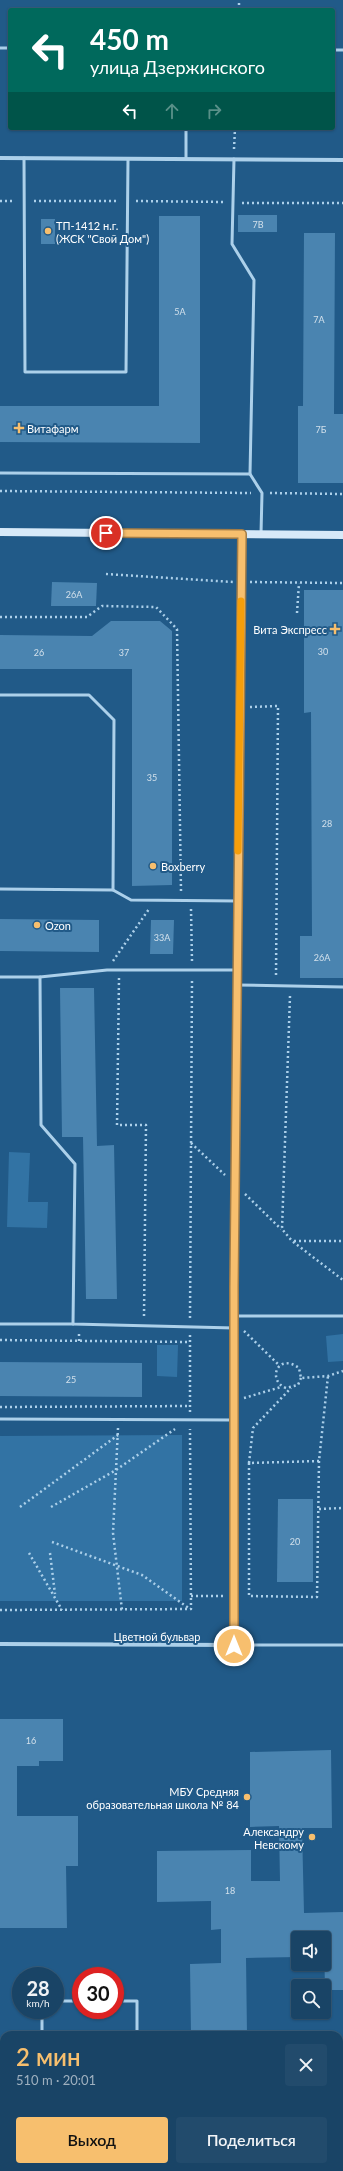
<!DOCTYPE html>
<html lang="ru">
<head>
<meta charset="utf-8">
<style>
  :root { --surface:#194466; --page:#224b6c; --text:#f1f3f6; --muted:#9fb0bf; --line:#375c7a; --accent:#f7bf6e }
  body { margin:0; font-family:Lato,sans-serif; background:var(--page); color:var(--text); height:100vh; display:flex; flex-direction:column; font-size:15px; white-space:nowrap }
  * { box-sizing:border-box; margin:0 }
  p { font-size:13px; color:var(--muted) }
  .icon { flex:none; width:22px; height:22px; fill:none; stroke:currentColor; stroke-width:2; stroke-linecap:round; stroke-linejoin:round }
  .map { position:relative; flex:1; overflow:hidden }
  .details { position:absolute; left:0px; top:2031px; width:343px; height:140px; display:flex; flex-direction:column; background:var(--surface); border-radius:12px 12px 0 0; box-shadow:0 1px 3px #0004,0 0 0 1px var(--line) }
  .details>* { flex:none }
  .hud { position:absolute; left:8px; top:8px; width:327px; height:122px; border-radius:4px; box-shadow:0 1px 3px #0004,0 0 0 1px var(--line); background:#00695c; color:#fff; overflow:hidden }
  .tools { position:absolute; left:291px; top:1931px; display:grid; gap:8px }
  .tools a { display:grid; place-items:center; width:40px; height:40px; border-radius:4px; background:var(--surface); box-shadow:0 1px 3px #0004,0 0 0 1px var(--line); font-size:20px }
  .speed { position:absolute; left:12px; top:1967px; display:flex; gap:8px; font-size:20px; font-weight:700; text-align:center }
  .speed>* { display:grid; place-content:center; width:52px; height:52px; border-radius:50%; background:var(--surface); box-shadow:0 1px 3px #0004,0 0 0 1px var(--line); line-height:1 }
  .speed small { font-size:10px; font-weight:400 }
  .speed .limit { border:6px solid #d22; background:#fff; color:#111 }
  .pin { position:absolute; display:grid; place-items:center; width:34px; height:34px; color:#fff; margin:-17px; border:2px solid #fff; border-radius:50%; box-shadow:0 1px 4px #0007 }
  .me { position:absolute; width:44px; margin:-22px; rotate:0deg; stroke-linejoin:round; filter:drop-shadow(0 0 3px #0008) }
  .turn { display:flex; align-items:center; gap:14px; height:84px; padding:0 16px; font-size:18px }
  .turn .icon { width:52px; height:52px; stroke-width:2.5 }
  .turn b { display:block; font-size:28px; line-height:34px }
  .lanes { display:flex; align-items:center; height:38px; padding:0 16px; background:#0003; justify-content:center; gap:20px; direction:ltr }
  .lanes .off { opacity:.35 }
  .round { display:grid; place-items:center; flex:none; width:42px; height:42px; border-radius:4px; background:var(--page) }
  .summary { display:flex; align-items:center; justify-content:space-between; height:68px; padding:0 16px }
  h1 { font-size:24px; font-weight:600; line-height:30px; color:var(--accent) }
  .cta { display:flex; gap:8px; margin-top:auto; padding:8px 16px }
  .cta a { flex:1; height:46px; border-radius:4px; background:var(--accent); color:#111; font-size:16px; font-weight:600; line-height:46px; text-align:center }
  .cta a+a { background:var(--page); color:var(--text) }
  .map>svg:first-child { display:block }
</style>
</head>
<body>
<div class="map">
<svg width="343" height="2171" viewBox="0 0 343 2171">
  <rect width="100%" height="100%" fill="#215a88"/>
  <g fill="#3273a4">
    <path d="M9,1152L30,1153L28,1202H48L47,1228L7,1227Z"/>
    <path d="M343,1334V1361L328,1362L326,1336Z"/>
    <path d="M157,1345H178L177,1377L157,1376Z"/>
    <path d="M182,1435V1601H0V1436Z"/>
  </g>
  <g fill="#4a84b0">
    <rect x="238" y="215" width="39" height="17"/>
    <path d="M159,216H200V443L0,442V406H159Z"/>
    <rect x="41" y="219" width="14" height="25"/>
    <path d="M304,233H335L334,414H343V483H298V406H303Z"/>
    <path d="M52,582L97,583L96,606H51Z"/>
    <path d="M304,590H343V978H300V936H312L311,712L304,713Z"/>
    <path d="M111,621H160L172,631V885L132,886V669H0V635L92,636Z"/>
    <path d="M0,919L99,920V952L0,951Z"/>
    <path d="M151,920H174L173,954H150Z"/>
    <path d="M60,988H94L97,1146L114,1145L117,1299H86L83,1137H62Z"/>
    <path d="M0,1362L142,1363V1397L0,1396Z"/>
    <path d="M278,1499H313V1582H277Z"/>
    <path d="M0,1719H63V1761H39V1766H17V1816H78V1866H66L67,1928H0Z"/>
    <path d="M331,1750L332,1828H302L304,1913L343,1912V1990H325L324,1938H298V1957L246,1958L247,2035H191L190,1964L221,1963V1929L211,1930V1901L157,1902V1851L251,1850V1881H280L279,1826L250,1827V1752Z"/>
  </g>
  <g fill="none" stroke-linecap="round" stroke-linejoin="round">
    <g stroke="#acd0ea" stroke-width="2.5" stroke-dasharray="2 3" stroke-linecap="butt">
      <path d="M239,10V0"/>
      <path d="M234,149L235,128"/>
      <path d="M0,201H15"/>
      <path d="M34,201H119"/>
      <path d="M136,201L225,202"/>
      <path d="M242,203H343"/>
      <path d="M0,491L251,493"/>
      <path d="M270,493L343,494"/>
      <path d="M106,574L233,582"/>
      <path d="M250,582L343,583"/>
      <path d="M297,613L299,583"/>
      <path d="M0,617H87L102,606L156,607L177,629L181,891"/>
      <path d="M250,707L278,706L276,977"/>
      <path d="M191,909L192,962"/>
      <path d="M113,961L149,909"/>
      <path d="M119,978L117,1125H146L144,1317"/>
      <path d="M290,996L282,1229L292,1241L343,1280"/>
      <path d="M191,1143L225,1175"/>
      <path d="M245,1194L281,1229"/>
      <path d="M294,1241H343"/>
      <path d="M190,1318L192,979"/>
      <path d="M244,1331L280,1366"/>
      <path d="M79,1334V1341"/>
      <path d="M0,1340L190,1342"/>
      <path d="M301,1378L298,1385L286,1388C267,1381 277,1352 299,1368L301,1378L328,1376L343,1371"/>
      <path d="M244,1398L281,1387"/>
      <path d="M0,1407L190,1406"/>
      <path d="M190,1412V1335"/>
      <path d="M118,1428L113,1533L122,1610"/>
      <path d="M319,1461L249,1463V1596L317,1597L319,1461L328,1376"/>
      <path d="M249,1463L253,1428L291,1388"/>
      <path d="M20,1507L118,1435"/>
      <path d="M51,1507L116,1470L175,1429"/>
      <path d="M319,1509L343,1508"/>
      <path d="M52,1542L142,1575L190,1609"/>
      <path d="M29,1553L62,1610"/>
      <path d="M50,1553L55,1594"/>
      <path d="M191,1596H224"/>
      <path d="M0,1610L191,1609L190,1429"/>
    </g>
    <g stroke="#acd0ea" stroke-width="3">
      <path d="M0,48H10"/>
      <path d="M333,50H343"/>
      <path d="M24,158L25,372H126L128,159"/>
      <path d="M186,159V128"/>
      <path d="M234,159L232,244L254,280L250,474L262,493L261,534"/>
      <path d="M0,473L250,474"/>
      <path d="M0,695H89L114,720L113,890"/>
      <path d="M0,889L113,890L131,900L238,901"/>
      <path d="M0,977H40L107,970H237"/>
      <path d="M40,977L41,1125L75,1164L73,1324L234,1328"/>
      <path d="M237,985L343,987"/>
      <path d="M234,1316H343"/>
      <path d="M0,1324H73"/>
      <path d="M0,1419L234,1420"/>
      <path d="M234,1645H343"/>
      <path d="M55,2001H81"/>
      <path d="M115,2001H137V2035"/>
      <path d="M42,2010V2035"/>
      <path d="M0,2144H4"/>
      <path d="M339,2144H343"/>
      <path d="M235,2167V2171"/>
      <path d="M103,2171V2167"/>
    </g>
    <g stroke="#acd0ea" stroke-width="4">
      <path d="M0,158L343,160"/>
      <path d="M0,1644L234,1645V1316L242,534"/>
    </g>
    <path stroke="#d7e9f8" stroke-width="8" d="M0,532L343,535"/>
  </g>
  <g fill="none" stroke-linecap="round" stroke-linejoin="round">
    <g stroke="#a17c48" stroke-width="10">
      <path id="route" d="M106,533L242,534L234,1287V1646"/>
    </g>
    <use href="#route" stroke="#f7bf6e" stroke-width="7"/>
    <path stroke="#f59e0b" stroke-width="7" d="M238,851L241,601"/>
  </g>
  <g fill="#f7bf6e" stroke="#215a88" stroke-width="1.5">
    <circle cx="48" cy="231" r="4"/>
    <path d="M17 422h4v4h4v4h-4v4h-4v-4h-4v-4h4z"/>
    <path d="M333 623h4v4h4v4h-4v4h-4v-4h-4v-4h4z"/>
    <circle cx="153" cy="866" r="4"/>
    <circle cx="37" cy="925" r="4"/>
    <circle cx="247" cy="1797" r="4"/>
    <circle cx="312" cy="1837" r="4"/>
  </g>
  <g text-anchor="middle" dominant-baseline="central" stroke-width="4" stroke-linejoin="round" paint-order="stroke">
    <g font-size="9" fill="#d2e0eb">
      <text x="258" y="224">7В</text>
      <text x="180" y="311">5А</text>
      <text x="319" y="319">7А</text>
      <text x="321" y="429">7Б</text>
      <text x="74" y="594">26А</text>
      <text x="323" y="651">30</text>
      <text x="39" y="652">26</text>
      <text x="124" y="652">37</text>
      <text x="152" y="777">35</text>
      <text x="327" y="823">28</text>
      <text x="162" y="937">33А</text>
      <text x="322" y="957">26А</text>
      <text x="71" y="1379">25</text>
      <text x="295" y="1541">20</text>
      <text x="31" y="1740">16</text>
      <text x="230" y="1890">18</text>
    </g>
    <g font-size="11" fill="#fff" stroke="#215a88" text-anchor="start">
      <text x="56" y="225">ТП-1412 н.г.<tspan x="56" dy="13">(ЖСК "Свой Дом")</tspan></text>
      <text x="27" y="428">Витафарм</text>
      <text x="327" y="629" text-anchor="end">Вита Экспресс</text>
      <text x="161" y="866">Boxberry</text>
      <text x="45" y="925">Ozon</text>
      <text x="239" y="1791" text-anchor="end">МБУ Средняя<tspan x="239" dy="13">образовательная школа № 84</tspan></text>
      <text x="304" y="1831" text-anchor="end">Александру<tspan x="304" dy="13">Невскому</tspan></text>
    </g>
    <g font-size="11" fill="#fff" stroke="#215a88">
      <text x="157" y="1636">Цветной бульвар</text>
    </g>
  </g>
</svg>
<div class="tools">
<a><svg class="icon" aria-label="sound" viewBox="0 0 24 24"><path d="M4 9h4l5-4v14l-5-4H4zM17 9q2 3 0 6"/></svg></a>
<a><svg class="icon" aria-label="search" viewBox="0 0 24 24"><circle cx="10" cy="10" r="6"/><path d="M15 15l6 6"/></svg></a>
</div>
<div class="speed"><div>28<small>km/h</small></div><div class="limit">30</div></div>
<div class="pin" style="left:106px;top:533px;background:#d93025"><svg class="icon" aria-label="arrive" viewBox="0 0 24 24"><path d="M6 21V4h12l-3 4 3 4H6"/></svg></div>
<svg class="me" style="left:234px;top:1646px" viewBox="-20 -20 40 40"><circle r="17" fill="#f7bf6e" stroke="#fff" stroke-width="3"/><path d="M0-11L8 9 0 5-8 9z" fill="#fff"/></svg>
<div class="hud">
<div class="turn"><svg class="icon" aria-label="left" viewBox="0 0 24 24"><path d="M17 20v-9H6M10 6l-5 5 5 5"/></svg><div><b>450 m</b>улица Дзержинского</div></div>
<div class="lanes"><svg class="icon" aria-label="left" viewBox="0 0 24 24"><path d="M17 20v-9H6M10 6l-5 5 5 5"/></svg><svg class="icon off" aria-label="ahead" viewBox="0 0 24 24"><path d="M12 20V5M6 11l6-6 6 6"/></svg><svg class="icon off" aria-label="right" viewBox="0 0 24 24"><path d="M7 20v-9h11M14 6l5 5-5 5"/></svg></div>
</div>
<section class="details">
<div class="summary"><div><h1>2 мин</h1><p>510 m · 20:01</p></div><a class="round"><svg class="icon" aria-label="close" viewBox="0 0 24 24"><path d="M6 6l12 12M18 6L6 18"/></svg></a></div>
<div class="cta"><a>Выход</a><a>Поделиться</a></div>
</section>
</div>
</body>
</html>
